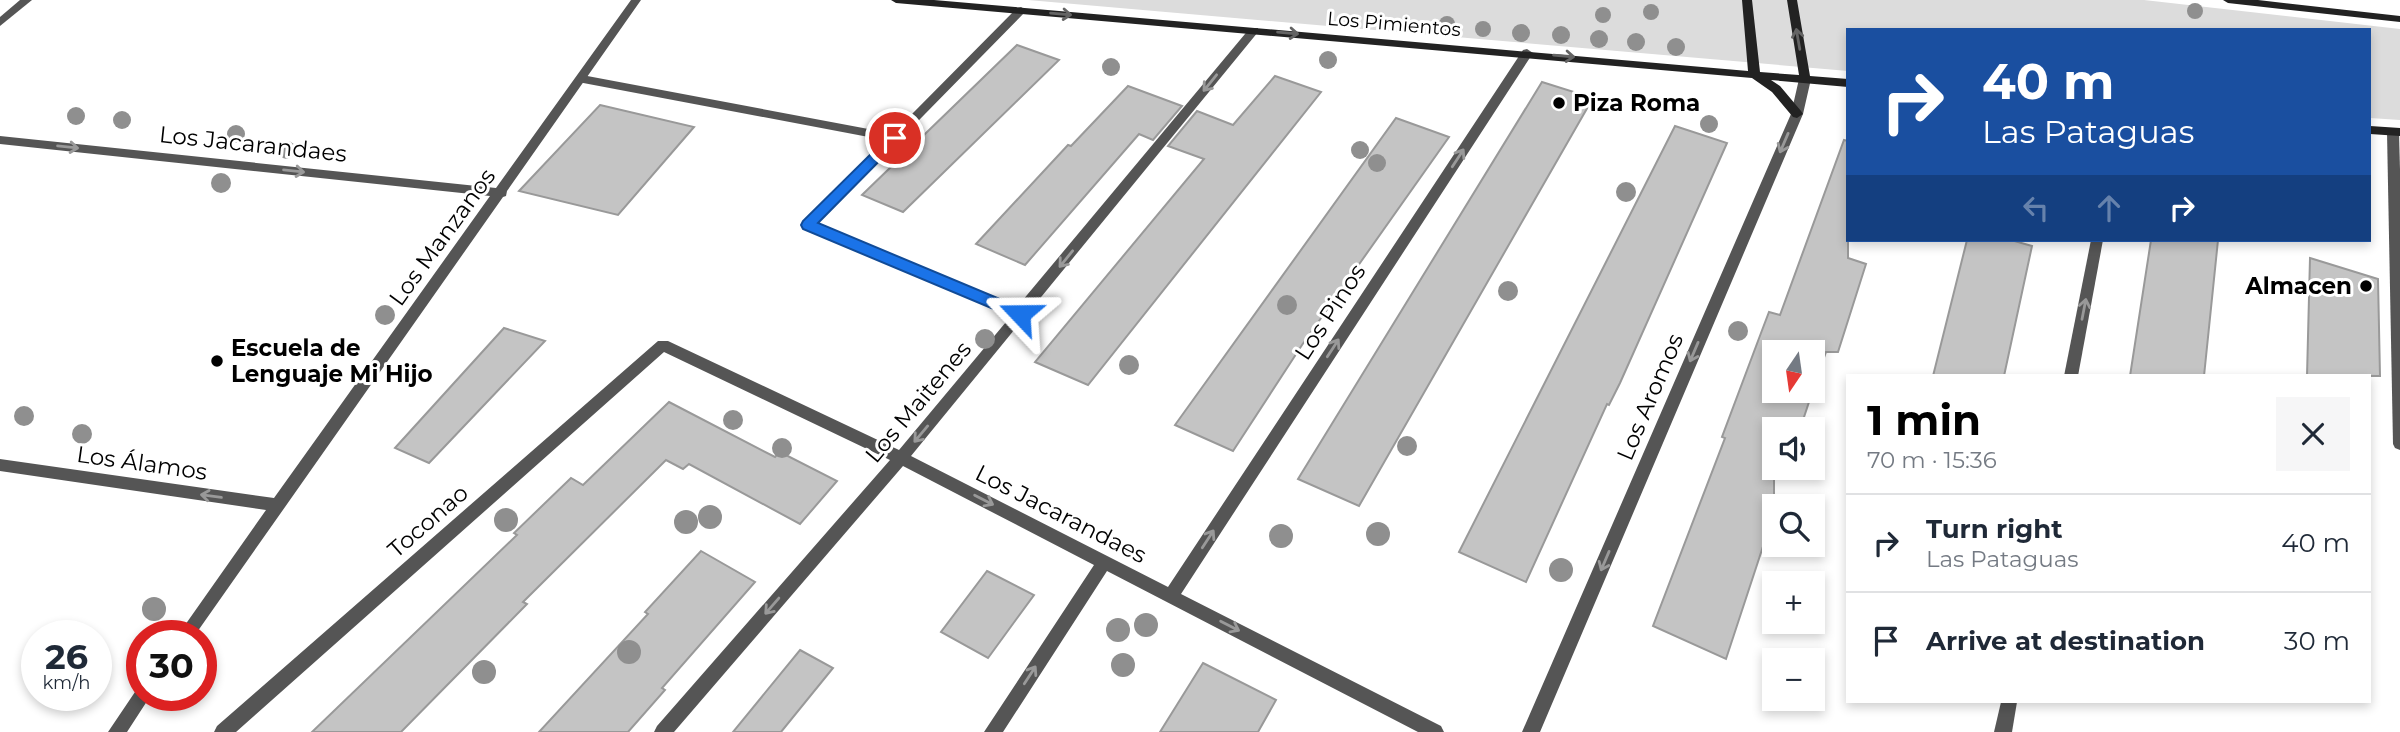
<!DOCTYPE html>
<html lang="en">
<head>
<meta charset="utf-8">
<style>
  :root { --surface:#fff; --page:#f6f6f7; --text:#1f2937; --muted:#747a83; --line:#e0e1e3; --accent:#000 }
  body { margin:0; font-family:Montserrat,sans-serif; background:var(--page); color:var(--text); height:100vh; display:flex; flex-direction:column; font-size:26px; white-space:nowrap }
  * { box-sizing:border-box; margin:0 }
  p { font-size:23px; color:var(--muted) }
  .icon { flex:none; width:38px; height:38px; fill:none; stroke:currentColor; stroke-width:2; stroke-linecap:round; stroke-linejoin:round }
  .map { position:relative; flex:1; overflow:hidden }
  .side { position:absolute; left:1846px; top:374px; width:525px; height:329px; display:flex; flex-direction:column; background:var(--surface); border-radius:0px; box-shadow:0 4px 10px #0003 }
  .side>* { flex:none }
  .guide { position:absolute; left:1846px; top:28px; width:525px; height:214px; border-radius:0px; box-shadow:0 4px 10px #0003; background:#1a4fa0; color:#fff; overflow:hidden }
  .needle { width:46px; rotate:193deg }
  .tools { position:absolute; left:1762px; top:340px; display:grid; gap:14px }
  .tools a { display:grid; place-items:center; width:63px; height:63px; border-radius:0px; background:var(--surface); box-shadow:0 4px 10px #0003; font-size:35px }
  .speed { position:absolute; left:21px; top:620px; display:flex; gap:14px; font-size:35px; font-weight:700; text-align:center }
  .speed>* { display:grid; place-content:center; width:91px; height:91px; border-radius:50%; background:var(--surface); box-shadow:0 4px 10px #0003; line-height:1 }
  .speed small { font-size:18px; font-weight:400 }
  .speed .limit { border:10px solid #d22; background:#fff; color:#111 }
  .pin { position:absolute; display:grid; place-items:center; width:60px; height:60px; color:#fff; margin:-30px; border:4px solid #fff; border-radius:50%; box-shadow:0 2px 7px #0007 }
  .me { position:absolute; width:77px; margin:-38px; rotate:293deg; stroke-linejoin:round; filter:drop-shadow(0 0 5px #0008) }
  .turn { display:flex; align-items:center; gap:24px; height:147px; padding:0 21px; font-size:32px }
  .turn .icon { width:91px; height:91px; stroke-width:2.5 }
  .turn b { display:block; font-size:49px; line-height:60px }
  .lanes { display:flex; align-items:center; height:66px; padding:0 21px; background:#0003; justify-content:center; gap:35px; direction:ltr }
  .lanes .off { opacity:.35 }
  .round { display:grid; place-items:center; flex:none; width:74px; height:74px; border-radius:0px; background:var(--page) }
  .overview { display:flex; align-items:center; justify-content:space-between; height:119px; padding:0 21px }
  h1 { font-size:42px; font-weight:700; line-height:52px; color:var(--accent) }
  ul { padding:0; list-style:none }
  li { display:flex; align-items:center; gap:21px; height:98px; padding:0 21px; border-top:2px solid var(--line) }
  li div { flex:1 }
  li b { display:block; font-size:26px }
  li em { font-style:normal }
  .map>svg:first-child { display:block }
</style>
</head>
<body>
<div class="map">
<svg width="2400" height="732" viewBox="0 0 2400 732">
  <rect width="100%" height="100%" fill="#fff"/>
  <path fill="#dcdcdc" d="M1028,0H2144L2400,29V120L2370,118V30H1848V71Z"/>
  <g fill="#c4c4c4" stroke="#999" stroke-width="2">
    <path d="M1017,45L1059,60L903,212L862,195Z"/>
    <path d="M1275,76L1321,92L1088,385L1035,362L1204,159L1168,146L1197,111L1233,125Z"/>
    <path d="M1542,82L1593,98L1359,506L1298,479Z"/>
    <path d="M1128,86L1182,106L1153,140L1139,134L1025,265L976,244L1068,145L1071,146Z"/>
    <path d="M600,105L694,127L618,215L519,191Z"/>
    <path d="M1396,118L1449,137L1302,345L1233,451L1175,425Z"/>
    <path d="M1675,126L1727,143L1620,383L1609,405L1607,404L1526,582L1459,552Z"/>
    <path d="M1844,140L1848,141V258L1866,264L1838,352H1826L1813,389V352H1774V390H1813L1800,429H1774V498L1779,500L1774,506V513L1726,659L1653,626L1725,438L1722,437L1761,333L1769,312L1780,315Z"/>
    <path d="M1967,240H2011L2032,246L2004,376H1933Z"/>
    <path d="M2151,240H2218L2204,376H2130Z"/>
    <path d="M2310,258L2378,279L2380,376H2307Z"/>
    <path d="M504,328L545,341L429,463L395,448Z"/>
    <path d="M669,402L775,457L780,452L837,481L800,524L689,464L683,469L666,460L523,602L527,604L401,732H312L517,535L514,533L571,478L583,485Z"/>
    <path d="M701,551L755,582L662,688L665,690L628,732H539L648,614L645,612Z"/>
    <path d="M987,571L1034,595L988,658L941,632Z"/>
    <path d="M800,650L833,668L781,732H733Z"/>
    <path d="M1203,663L1276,700L1258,732H1160Z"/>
  </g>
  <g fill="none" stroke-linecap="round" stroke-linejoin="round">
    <path fill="#555" fill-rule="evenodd" d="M582,75L895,134L901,138L895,142L578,82L576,79Z"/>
    <g fill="#555" fill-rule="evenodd">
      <path d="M20,0H32L0,26V17Z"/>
      <path d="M631,0H641L507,191L506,196L503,197L195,635H178L266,510L0,471V459L274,498L490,196L0,144V136L496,188Z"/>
      <path d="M1021,7L1026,10L1025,12L817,224L1017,307L1250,28H1258V32L911,456L1168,587L1523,50L1527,49L1533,53L1181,594L1441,726L1444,732H1418L1107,571L1003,732H984L1094,565L903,466L674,732H654L657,726L890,460L664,352L236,732H214L217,726L658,341H668L899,450L1011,316L803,228L802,225L1017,8Z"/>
      <path d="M1805,75L1811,79L1803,114L1540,732H1522L1791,114L1799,79Z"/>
      <path d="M2393,128L2399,132L2400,170V450L2395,448L2393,444L2387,132Z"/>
      <path d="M2091,240H2103L2078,376H2064Z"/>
      <path d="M142,688V695H151L127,732H108L137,689Z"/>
      <path d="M2001,702H2017L2012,732H1994Z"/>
    </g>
    <g fill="#222" fill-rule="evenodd">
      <path d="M891,0H934L1748,71L1742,0H1752L1760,72L1799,75L1787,0H1797L1810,76L1848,79V87L1771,80L1780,86L1801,111L1803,114L1797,118L1793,117L1772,92L1752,78L896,3Z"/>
      <path d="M2223,0H2258L2400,16V22L2228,3Z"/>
      <path d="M2370,126L2400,128V136L2370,134Z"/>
    </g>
  </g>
  <g fill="#8f8f8f">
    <circle cx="2195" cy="11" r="8"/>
    <circle cx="1651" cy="12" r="8"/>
    <circle cx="1603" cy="15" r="8"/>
    <circle cx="1447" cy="24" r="8"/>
    <circle cx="1483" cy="29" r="8"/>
    <circle cx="1521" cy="33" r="9"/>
    <circle cx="1561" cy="35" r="9"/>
    <circle cx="1599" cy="39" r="9"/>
    <circle cx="1636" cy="42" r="9"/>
    <circle cx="1676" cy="47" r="9"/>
    <circle cx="1328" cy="60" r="9"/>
    <circle cx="1111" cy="67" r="9"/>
    <circle cx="76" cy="116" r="9"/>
    <circle cx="122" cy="120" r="9"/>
    <circle cx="1709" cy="124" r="9"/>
    <circle cx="236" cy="134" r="9"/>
    <circle cx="287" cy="150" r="9"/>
    <circle cx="1360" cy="150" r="9"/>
    <circle cx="1377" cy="163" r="9"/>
    <circle cx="221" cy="183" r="10"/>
    <circle cx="1626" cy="192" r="10"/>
    <circle cx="1508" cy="291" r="10"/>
    <circle cx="1287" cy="305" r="10"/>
    <circle cx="385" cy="315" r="10"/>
    <circle cx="1738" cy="331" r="10"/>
    <circle cx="985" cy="339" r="10"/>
    <circle cx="1129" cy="365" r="10"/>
    <circle cx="24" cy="416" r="10"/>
    <circle cx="733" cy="420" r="10"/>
    <circle cx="82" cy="434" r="10"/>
    <circle cx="1407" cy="446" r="10"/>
    <circle cx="782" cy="448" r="10"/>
    <circle cx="710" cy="517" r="12"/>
    <circle cx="506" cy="520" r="12"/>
    <circle cx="686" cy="522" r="12"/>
    <circle cx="1378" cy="534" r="12"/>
    <circle cx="1281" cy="536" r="12"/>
    <circle cx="1561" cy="570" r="12"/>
    <circle cx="154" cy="609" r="12"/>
    <circle cx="1146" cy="625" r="12"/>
    <circle cx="1118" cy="630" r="12"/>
    <circle cx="629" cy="652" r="12"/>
    <circle cx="1123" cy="665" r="12"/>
    <circle cx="484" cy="672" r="12"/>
  </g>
  <defs><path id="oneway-shaft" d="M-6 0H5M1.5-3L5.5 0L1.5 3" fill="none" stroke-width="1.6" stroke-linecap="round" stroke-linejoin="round" transform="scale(1.75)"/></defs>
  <g stroke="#646464">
    <use href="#oneway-shaft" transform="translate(1061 14) rotate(5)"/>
    <use href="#oneway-shaft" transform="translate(1288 33) rotate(5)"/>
    <use href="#oneway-shaft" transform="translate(1798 39) rotate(-100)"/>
    <use href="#oneway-shaft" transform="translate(1564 56) rotate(5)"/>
  </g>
  <g stroke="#999">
    <use href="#oneway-shaft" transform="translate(1210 83) rotate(129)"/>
    <use href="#oneway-shaft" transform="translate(1784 143) rotate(113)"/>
    <use href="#oneway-shaft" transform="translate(68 147) rotate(6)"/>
    <use href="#oneway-shaft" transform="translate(1458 158) rotate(-57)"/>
    <use href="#oneway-shaft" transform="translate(294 171) rotate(6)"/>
    <use href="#oneway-shaft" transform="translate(1066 259) rotate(129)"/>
    <use href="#oneway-shaft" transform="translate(2084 309) rotate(-79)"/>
    <use href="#oneway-shaft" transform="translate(1333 348) rotate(-57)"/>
    <use href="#oneway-shaft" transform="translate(1694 352) rotate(113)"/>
    <use href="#oneway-shaft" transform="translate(921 434) rotate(130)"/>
    <use href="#oneway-shaft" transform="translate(211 496) rotate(-172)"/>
    <use href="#oneway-shaft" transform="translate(984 500) rotate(27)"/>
    <use href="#oneway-shaft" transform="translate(1208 539) rotate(-57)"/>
    <use href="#oneway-shaft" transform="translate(1605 561) rotate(113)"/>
    <use href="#oneway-shaft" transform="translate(772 606) rotate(131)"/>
    <use href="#oneway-shaft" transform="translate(1230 626) rotate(27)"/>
    <use href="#oneway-shaft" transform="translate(1030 675) rotate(-57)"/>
  </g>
  <path fill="#1a73e8" stroke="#114b97" stroke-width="2" d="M895,133L899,135V141L818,223L1026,310L1028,314L1026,318H1015L803,229L801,225L803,221L890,135Z"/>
  <g fill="#000" stroke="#fff" stroke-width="2.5">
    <circle cx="1559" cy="103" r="7"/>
    <circle cx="2366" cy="286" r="7"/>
    <circle cx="217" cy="361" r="7"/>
  </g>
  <g text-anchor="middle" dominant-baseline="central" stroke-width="6" stroke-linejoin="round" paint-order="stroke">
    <g font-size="19" fill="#000" stroke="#fff">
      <text transform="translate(1394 24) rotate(5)">Los Pimientos</text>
    </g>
    <g font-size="23" font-weight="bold" fill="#000" stroke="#fff" text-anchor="start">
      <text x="1573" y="103">Piza Roma</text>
      <text x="2352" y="286" text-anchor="end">Almacen</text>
      <text x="231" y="348">Escuela de<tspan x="231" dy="26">Lenguaje Mi Hijo</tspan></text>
    </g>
    <g font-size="23" fill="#000" stroke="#fff">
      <text transform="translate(253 144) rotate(6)">Los Jacarandaes</text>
      <text transform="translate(442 237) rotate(-54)">Los Manzanos</text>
      <text transform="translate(1330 312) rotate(-57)">Los Pinos</text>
      <text transform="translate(1650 397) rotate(-67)">Los Aromos</text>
      <text transform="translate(918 402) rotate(-50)">Los Maitenes</text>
      <text transform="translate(142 463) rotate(8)">Los Álamos</text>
      <text transform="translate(1061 514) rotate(27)">Los Jacarandaes</text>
      <text transform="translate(428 521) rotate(-41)">Toconao</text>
    </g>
  </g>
</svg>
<div class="tools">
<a><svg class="needle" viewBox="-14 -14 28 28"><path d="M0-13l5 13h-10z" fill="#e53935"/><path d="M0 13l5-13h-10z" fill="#747a83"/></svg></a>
<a><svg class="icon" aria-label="sound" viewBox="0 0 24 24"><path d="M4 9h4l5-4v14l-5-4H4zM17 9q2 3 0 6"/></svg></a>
<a><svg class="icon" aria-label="search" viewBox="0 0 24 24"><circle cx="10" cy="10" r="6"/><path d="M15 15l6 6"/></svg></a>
<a>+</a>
<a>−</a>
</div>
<div class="speed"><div>26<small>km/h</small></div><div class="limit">30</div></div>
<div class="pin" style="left:895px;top:138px;background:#d93025"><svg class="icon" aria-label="arrive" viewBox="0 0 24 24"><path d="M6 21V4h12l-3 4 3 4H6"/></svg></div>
<svg class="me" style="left:1020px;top:314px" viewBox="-20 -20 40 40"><path d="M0-17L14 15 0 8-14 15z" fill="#1a73e8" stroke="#fff" stroke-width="4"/></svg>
<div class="guide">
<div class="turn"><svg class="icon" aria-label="right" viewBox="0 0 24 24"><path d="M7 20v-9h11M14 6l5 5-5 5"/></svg><div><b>40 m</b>Las Pataguas</div></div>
<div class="lanes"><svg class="icon off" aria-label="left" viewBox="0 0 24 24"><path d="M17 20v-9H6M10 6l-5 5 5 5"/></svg><svg class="icon off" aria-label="ahead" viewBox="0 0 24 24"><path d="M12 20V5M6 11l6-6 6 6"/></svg><svg class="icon" aria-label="right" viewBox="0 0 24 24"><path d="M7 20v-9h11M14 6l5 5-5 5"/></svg></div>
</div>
<section class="side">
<div class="overview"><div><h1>1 min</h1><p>70 m · 15:36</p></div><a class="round"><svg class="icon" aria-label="close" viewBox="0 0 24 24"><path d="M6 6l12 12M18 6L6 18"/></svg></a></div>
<ul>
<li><svg class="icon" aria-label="right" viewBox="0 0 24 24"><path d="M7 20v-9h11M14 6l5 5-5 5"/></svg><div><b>Turn right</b><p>Las Pataguas</p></div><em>40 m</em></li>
<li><svg class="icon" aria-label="arrive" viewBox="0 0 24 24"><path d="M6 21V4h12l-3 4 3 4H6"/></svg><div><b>Arrive at destination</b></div><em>30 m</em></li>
</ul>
</section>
</div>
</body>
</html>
